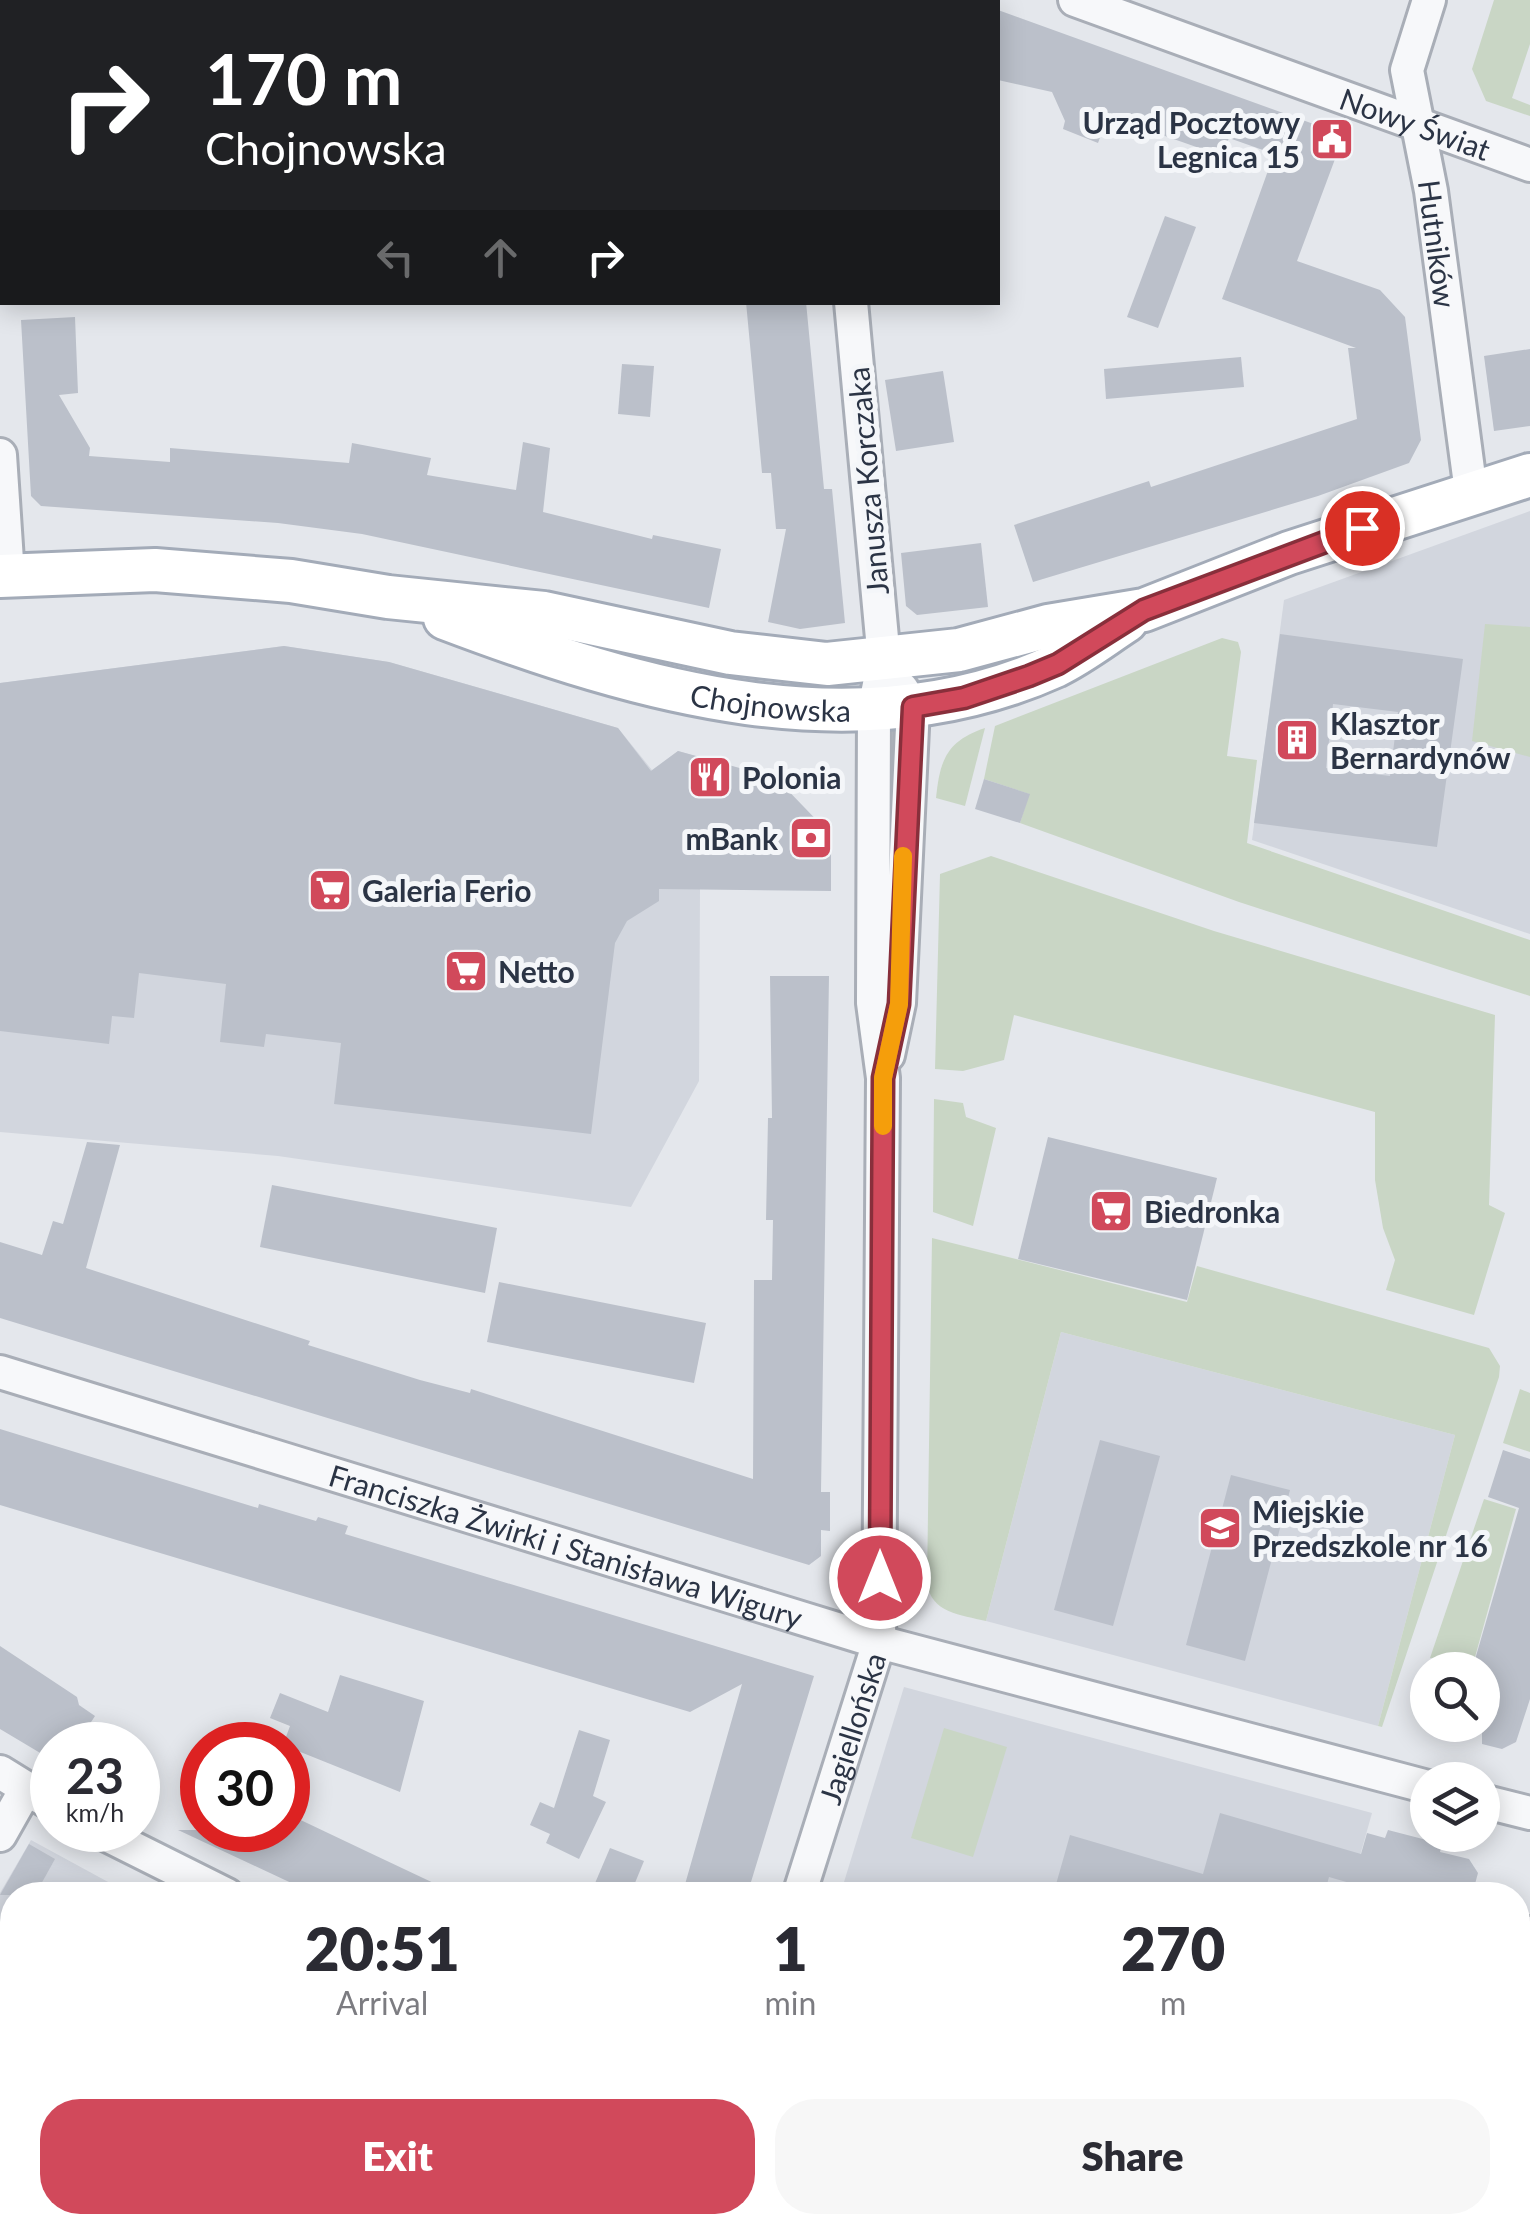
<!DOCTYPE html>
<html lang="en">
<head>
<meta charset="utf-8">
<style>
  :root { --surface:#fff; --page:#f7f7f7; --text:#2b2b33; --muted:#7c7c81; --accent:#d1495b }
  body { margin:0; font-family:Lato,sans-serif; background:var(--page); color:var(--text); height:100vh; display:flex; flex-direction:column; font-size:38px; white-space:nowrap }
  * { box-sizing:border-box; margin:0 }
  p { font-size:32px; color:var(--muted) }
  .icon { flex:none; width:55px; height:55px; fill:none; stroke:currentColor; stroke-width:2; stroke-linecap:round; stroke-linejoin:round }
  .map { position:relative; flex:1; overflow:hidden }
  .side { position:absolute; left:0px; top:1882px; width:1530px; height:352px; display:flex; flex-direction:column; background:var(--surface); border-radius:40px 40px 0 0; box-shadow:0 5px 25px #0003 }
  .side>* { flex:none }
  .top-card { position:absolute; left:0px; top:0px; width:1000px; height:305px; box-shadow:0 5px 25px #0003; background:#202124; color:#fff; overflow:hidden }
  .tools { position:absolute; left:1410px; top:1652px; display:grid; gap:20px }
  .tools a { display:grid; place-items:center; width:90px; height:90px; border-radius:50%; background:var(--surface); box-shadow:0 5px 25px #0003; font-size:50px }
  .speed { position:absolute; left:30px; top:1722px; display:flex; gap:20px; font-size:50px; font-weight:700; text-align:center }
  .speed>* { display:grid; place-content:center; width:130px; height:130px; border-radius:50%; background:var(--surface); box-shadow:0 5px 25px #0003; line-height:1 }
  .speed small { font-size:25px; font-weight:400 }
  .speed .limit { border:15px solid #d22; background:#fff; color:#111 }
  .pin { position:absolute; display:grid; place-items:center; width:85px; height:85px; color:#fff; margin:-42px; border:5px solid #fff; border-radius:50%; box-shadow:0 2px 10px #0007 }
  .me { position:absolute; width:110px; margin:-55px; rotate:0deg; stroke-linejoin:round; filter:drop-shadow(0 0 8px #0008) }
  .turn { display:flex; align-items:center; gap:35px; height:210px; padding:0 40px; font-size:45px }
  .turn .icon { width:130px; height:130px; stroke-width:2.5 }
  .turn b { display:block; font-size:70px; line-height:85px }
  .lanes { display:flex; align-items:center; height:95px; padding:0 40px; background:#0003; justify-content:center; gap:50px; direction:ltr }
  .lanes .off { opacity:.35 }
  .eta { display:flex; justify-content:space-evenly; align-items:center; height:170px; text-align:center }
  .eta b { font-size:60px; font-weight:800; line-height:70px }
  .cta { display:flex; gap:20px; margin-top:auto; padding:20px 40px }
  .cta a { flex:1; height:115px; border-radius:40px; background:var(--accent); color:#fff; font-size:40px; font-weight:800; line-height:115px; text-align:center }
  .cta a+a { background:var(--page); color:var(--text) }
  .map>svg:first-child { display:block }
</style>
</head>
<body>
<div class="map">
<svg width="1530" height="2234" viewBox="0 0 1530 2234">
  <rect width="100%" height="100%" fill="#e4e7ec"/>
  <g fill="#d2d6de">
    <path d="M1530,511V934L1252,840L1284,600Z"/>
    <path d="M284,646L389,662L618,728L652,770L678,751L776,779L700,889L699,1081L631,1207L278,1156L0,1132V683Z"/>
    <path d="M1061,1332L1455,1435L1378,1726L986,1621Z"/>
    <path d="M904,1687L1372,1813L1349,1895H840Z"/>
    <path d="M31,1840L132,1895H12V2222L539,2223L536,2234H0V1893Z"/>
  </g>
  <g fill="#c9d6c5">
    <path d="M1494,0H1530V44L1512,98L1530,105V116L1486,101L1472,69Z"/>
    <path d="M1485,624L1530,627V757L1472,741Z"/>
    <path d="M1222,638L1238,642L1241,652L1227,756L1257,760L1247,843L1530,940V996L1239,902L1020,823L1029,794L984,779L995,726Z"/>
    <path d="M985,728L965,806L936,798C940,759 947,741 985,728Z"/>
    <path d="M991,856L1214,931L1495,1015L1489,1205L1505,1213L1474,1315L1386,1290L1395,1260L1383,1228L1375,1180V1112L1014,1015L1004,1060L963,1071L935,1069L940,874Z"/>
    <path d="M934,1099L963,1103L966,1117L996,1128L973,1226L933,1212Z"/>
    <path d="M932,1238L1187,1302L1197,1266L1489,1348L1500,1366L1499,1377L1382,1727L1378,1726L1455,1435L1061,1332L986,1621C961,1615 931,1613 927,1583Z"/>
    <path d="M1520,1389L1530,1393V1452L1503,1443Z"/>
    <path d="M1484,1499L1516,1509L1475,1657L1430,1658Z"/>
    <path d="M944,1728L1007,1747L973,1857L911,1838Z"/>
  </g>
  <g fill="#bbc0ca" fill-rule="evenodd">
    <path d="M998,10L1344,135L1297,261L1380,290L1405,317L1421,440L1409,463L1318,496L1033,582L1014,525L1149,481L1151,487L1357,419L1348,348H1356L1222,299L1274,154L1229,138L1222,156L1108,116L1098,143L1063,129L1065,121L1052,92L998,80Z"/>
    <path d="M1165,216L1196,227L1158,328L1127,317Z"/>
    <path d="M746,302H806L824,489H832L845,623L800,629L768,622L786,529H776L771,473H762Z"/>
    <path d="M75,317L78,393L59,395L90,448L89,456L170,462V448L349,463L352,443L431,458L427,475L516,490L523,442L550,448L543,512L652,539L653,535L721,549L709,608L362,534L278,523L41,506L31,496L21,320Z"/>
    <path d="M1530,349V426L1494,431L1484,356Z"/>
    <path d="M1241,357L1244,387L1106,399L1104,369Z"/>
    <path d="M622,364L654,366L650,417L618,414Z"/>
    <path d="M943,371L954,442L896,451L885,380Z"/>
    <path d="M981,543L988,607L917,615L906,606L901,553Z"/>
    <path d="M1280,634L1463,659L1437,847L1254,823ZM1333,704L1398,712L1390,776L1326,768Z"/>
    <path d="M284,646L389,662L618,728L651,771L678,751L776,778L831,835V891L659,889V901L627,921L615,943L591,1134L334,1104L341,1043L266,1034L264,1047L220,1042L226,984L139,973L134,1018L112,1016L109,1044L0,1031V683Z"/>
    <path d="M984,779L1030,794L1020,823L975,809Z"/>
    <path d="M770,976H829L821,1492H830V1531L821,1530V1556L809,1565L0,1318V1242L42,1255L53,1221L63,1224L87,1142L120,1145L86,1268L310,1341L308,1345L420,1380L470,1393L471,1389L753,1479L754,1280H772L773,1220H766L768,1118H772Z"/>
    <path d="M1048,1137L1217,1178L1187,1300L1018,1259Z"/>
    <path d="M272,1185L497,1228L485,1293L260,1247Z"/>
    <path d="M499,1282L706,1323L694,1383L487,1342Z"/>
    <path d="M0,1429L258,1508L259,1504L316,1521L318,1517L348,1526L345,1534L814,1676L747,1895H682L742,1684L690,1712L0,1505Z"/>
    <path d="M1100,1440L1160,1456L1113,1626L1054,1610Z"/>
    <path d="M1503,1450L1530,1459V1699L1516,1742L1502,1749L1482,1744V1670H1472L1519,1508L1488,1497Z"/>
    <path d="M1231,1475L1290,1490L1245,1661L1186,1645Z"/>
    <path d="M0,1646L77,1697L79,1705L95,1716L76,1745H52V1760L0,1729Z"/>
    <path d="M340,1675L424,1701L400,1792L283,1745L290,1726L270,1718L280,1693L328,1712Z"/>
    <path d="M579,1730L610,1740L593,1796L606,1802L579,1859L546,1843L550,1834L530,1825L540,1802L554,1808Z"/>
    <path d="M1220,1813L1361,1854L1367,1833L1385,1838L1388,1830L1442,1844L1440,1852L1469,1859L1478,1873L1472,1895H1392L1329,1877L1324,1895H1053L1070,1835L1203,1874Z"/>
    <path d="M288,1814L368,1852L459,1895H317L178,1830H288Z"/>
    <path d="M29,1844L55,1859L35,1895H0Z"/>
    <path d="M610,1848L644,1861L630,1895H590Z"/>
  </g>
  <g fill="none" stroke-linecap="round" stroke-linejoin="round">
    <g stroke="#a9aeb7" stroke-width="38">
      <g id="minor">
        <path d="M822,0L823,2"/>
        <path id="s1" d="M1075,0L1530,165"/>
        <path id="s2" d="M1429,0L1407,70L1431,191L1471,492"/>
        <path d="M0,455L8,576"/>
        <path d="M888,1055L899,1003L913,707L902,689"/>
        <path id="s3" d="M0,1372L879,1642L1428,1787"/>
        <path d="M0,1772L52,1804"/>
        <path d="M1482,1801L1530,1813"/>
        <path d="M97,1830L227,1895"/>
        <path d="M0,1835L26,1789"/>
        <path id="s4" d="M799,1895L879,1642L883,1078L873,1003L874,709L884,660L851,302"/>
        <path d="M1518,1978L1530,1933"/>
        <path d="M1096,2222L1140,2234"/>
        <path d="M694,2234L698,2222"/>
        <path d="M1447,2234L1450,2222"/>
      </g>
    </g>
    <g stroke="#a3abb8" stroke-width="48">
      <g id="major">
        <path d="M0,576L155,570L291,581L388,597L544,613L730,653L827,664L959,650L1048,626L1144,610L1289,553L1530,475"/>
        <path id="s5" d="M445,618C638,691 856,756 1055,666C1080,654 1103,636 1126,621"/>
      </g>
    </g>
    <use href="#minor" stroke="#f7f8fa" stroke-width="32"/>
    <use href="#major" stroke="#fff" stroke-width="42"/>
  </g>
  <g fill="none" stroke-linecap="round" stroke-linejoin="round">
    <g stroke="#882f3b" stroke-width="25">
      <path id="route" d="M880,1578L883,1078L899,1004L913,707L964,698L1029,676L1058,664L1144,610L1362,528"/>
    </g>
    <use href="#route" stroke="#d1495b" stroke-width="18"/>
    <path stroke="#f59e0b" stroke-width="18" d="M883,1126V1078L899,1004L903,856"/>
  </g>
  <defs>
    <g id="civic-square" transform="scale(2.25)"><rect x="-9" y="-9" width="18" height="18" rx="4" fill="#d1495b" stroke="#f4f6f9"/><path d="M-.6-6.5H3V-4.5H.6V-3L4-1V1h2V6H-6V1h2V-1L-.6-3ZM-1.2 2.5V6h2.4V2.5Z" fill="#fff"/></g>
    <g id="building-square" transform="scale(2.25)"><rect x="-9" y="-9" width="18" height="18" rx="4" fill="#d1495b" stroke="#f4f6f9"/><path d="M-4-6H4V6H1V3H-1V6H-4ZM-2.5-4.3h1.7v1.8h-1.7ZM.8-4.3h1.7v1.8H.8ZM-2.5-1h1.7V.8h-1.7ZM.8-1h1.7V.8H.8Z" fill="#fff"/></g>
    <g id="restaurant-square" transform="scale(2.25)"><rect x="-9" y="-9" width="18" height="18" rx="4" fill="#d1495b" stroke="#f4f6f9"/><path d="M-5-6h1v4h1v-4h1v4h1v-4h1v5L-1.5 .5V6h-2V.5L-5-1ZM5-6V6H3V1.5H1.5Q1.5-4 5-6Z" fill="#fff"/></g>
    <g id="bank-square" transform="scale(2.25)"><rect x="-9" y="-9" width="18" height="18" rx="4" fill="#d1495b" stroke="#f4f6f9"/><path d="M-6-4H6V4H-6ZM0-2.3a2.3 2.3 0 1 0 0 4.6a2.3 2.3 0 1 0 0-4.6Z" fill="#fff"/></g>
    <g id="supermarket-square" transform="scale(2.25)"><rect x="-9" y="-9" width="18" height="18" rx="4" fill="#d1495b" stroke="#f4f6f9"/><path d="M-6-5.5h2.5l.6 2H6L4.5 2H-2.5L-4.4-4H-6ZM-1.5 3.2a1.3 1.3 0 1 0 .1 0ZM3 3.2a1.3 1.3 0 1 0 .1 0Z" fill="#fff"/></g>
    <g id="school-square" transform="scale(2.25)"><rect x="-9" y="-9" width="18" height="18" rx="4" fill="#d1495b" stroke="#f4f6f9"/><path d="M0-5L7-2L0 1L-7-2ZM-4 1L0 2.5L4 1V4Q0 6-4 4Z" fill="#fff"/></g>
  </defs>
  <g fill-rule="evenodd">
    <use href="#civic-square" x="1332" y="139"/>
    <use href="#building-square" x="1297" y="740"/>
    <use href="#restaurant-square" x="710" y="777"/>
    <use href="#bank-square" x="811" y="838"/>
    <use href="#supermarket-square" x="330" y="890"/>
    <use href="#supermarket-square" x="466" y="971"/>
    <use href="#supermarket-square" x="1111" y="1211"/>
    <use href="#school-square" x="1220" y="1528"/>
  </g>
  <g text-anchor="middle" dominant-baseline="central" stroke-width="10" stroke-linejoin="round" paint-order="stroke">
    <g font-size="30" font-weight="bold" fill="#2b3445" stroke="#f4f6f9" text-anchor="start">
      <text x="1300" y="122" text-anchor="end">Urząd Pocztowy<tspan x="1300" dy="34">Legnica 15</tspan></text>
      <text x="1330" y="723">Klasztor<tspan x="1330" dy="34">Bernardynów</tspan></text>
      <text x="742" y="777">Polonia</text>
      <text x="778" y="838" text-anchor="end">mBank</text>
      <text x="362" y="890">Galeria Ferio</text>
      <text x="498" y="971">Netto</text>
      <text x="1144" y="1211">Biedronka</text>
      <text x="1252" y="1511">Miejskie<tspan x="1252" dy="34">Przedszkole nr 16</tspan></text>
    </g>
    <g font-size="30" fill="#2b3445" stroke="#f4f6f9">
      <text stroke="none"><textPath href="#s1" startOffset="362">Nowy Świat</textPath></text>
      <text stroke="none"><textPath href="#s2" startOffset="250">Hutników</textPath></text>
      <text transform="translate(867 481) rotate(-95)">Janusza Korczaka</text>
      <text stroke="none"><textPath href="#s5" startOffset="338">Chojnowska</textPath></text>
      <text stroke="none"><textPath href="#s3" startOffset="592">Franciszka Żwirki i Stanisława Wigury</textPath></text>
      <text stroke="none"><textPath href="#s4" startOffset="175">Jagiellońska</textPath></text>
    </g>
  </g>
</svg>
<div class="tools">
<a><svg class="icon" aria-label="search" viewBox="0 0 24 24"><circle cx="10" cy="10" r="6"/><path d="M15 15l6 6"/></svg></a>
<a><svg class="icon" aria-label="layers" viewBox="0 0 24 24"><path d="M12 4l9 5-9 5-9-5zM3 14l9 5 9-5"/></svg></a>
</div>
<div class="speed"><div>23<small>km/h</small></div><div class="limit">30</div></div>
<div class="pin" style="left:1362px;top:528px;background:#d93025"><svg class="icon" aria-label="arrive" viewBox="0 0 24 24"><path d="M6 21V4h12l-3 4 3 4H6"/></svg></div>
<svg class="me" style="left:880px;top:1578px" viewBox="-20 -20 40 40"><circle r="17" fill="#d1495b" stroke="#fff" stroke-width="3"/><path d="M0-11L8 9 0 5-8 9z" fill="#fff"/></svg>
<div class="top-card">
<div class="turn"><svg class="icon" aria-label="right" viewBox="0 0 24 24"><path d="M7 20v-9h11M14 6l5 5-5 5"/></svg><div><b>170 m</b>Chojnowska</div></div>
<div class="lanes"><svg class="icon off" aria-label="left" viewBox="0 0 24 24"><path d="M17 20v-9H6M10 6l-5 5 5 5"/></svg><svg class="icon off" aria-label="ahead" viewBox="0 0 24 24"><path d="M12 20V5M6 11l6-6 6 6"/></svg><svg class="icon" aria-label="right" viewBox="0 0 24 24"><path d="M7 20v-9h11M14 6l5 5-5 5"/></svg></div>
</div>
<section class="side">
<div class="eta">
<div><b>20:51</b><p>Arrival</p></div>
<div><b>1</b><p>min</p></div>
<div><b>270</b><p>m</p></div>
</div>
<div class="cta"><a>Exit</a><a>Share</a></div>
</section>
</div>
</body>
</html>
